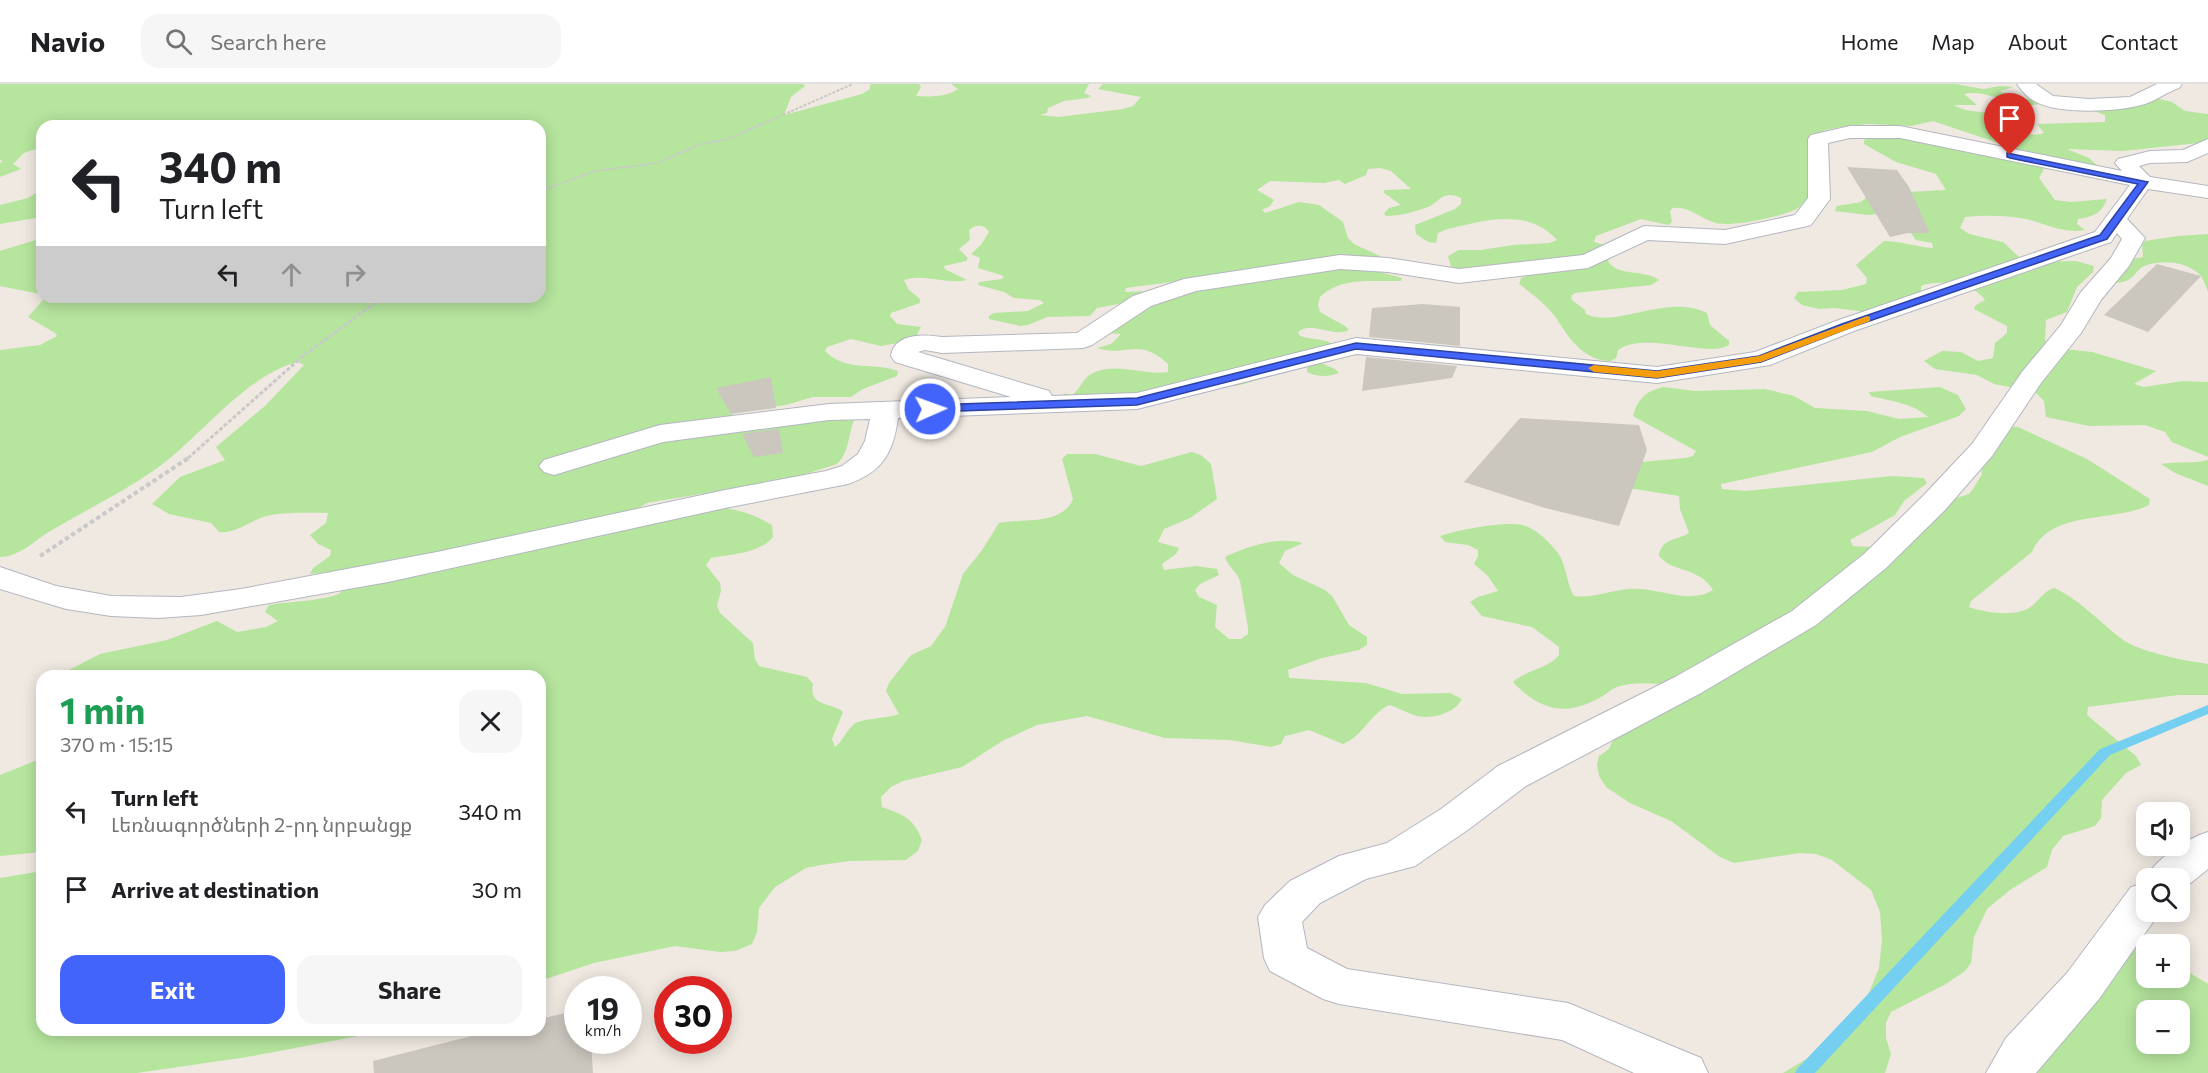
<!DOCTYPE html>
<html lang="en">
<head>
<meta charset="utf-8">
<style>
  :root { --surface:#fff; --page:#f6f6f6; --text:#202124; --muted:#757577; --line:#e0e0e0; --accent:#4264fb }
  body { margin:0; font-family:Commissioner,"Noto Sans Armenian",sans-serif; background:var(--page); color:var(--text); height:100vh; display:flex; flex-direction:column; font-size:22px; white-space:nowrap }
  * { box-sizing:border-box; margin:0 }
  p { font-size:20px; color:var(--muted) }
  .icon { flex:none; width:33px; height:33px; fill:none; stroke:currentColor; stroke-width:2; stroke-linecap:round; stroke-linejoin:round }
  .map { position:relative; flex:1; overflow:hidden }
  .side { position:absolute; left:36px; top:586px; width:510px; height:366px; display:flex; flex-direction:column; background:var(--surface); border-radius:18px; box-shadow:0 3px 15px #0003 }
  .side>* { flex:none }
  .banner { position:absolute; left:36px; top:36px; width:510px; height:183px; border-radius:18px; box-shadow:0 3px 15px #0003; background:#fff; color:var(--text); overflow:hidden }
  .controls { position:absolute; left:2136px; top:718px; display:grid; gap:12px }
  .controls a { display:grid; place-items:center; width:54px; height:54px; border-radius:12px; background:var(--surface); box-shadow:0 3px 15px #0003; font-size:30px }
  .speed { position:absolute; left:564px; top:892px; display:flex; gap:12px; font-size:30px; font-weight:700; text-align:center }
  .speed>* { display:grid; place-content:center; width:78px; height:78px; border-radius:50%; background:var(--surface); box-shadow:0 3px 15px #0003; line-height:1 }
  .speed small { font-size:15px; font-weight:400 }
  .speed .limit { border:9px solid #d22; background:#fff; color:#111 }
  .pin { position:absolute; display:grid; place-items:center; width:51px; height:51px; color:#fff; margin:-62px -26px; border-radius:50% 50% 50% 0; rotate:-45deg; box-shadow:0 0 6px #0007 }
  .pin .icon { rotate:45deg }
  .me { position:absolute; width:66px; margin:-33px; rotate:88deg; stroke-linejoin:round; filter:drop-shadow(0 0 4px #0008) }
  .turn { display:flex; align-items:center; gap:21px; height:126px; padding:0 24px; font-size:27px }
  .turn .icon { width:78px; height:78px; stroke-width:2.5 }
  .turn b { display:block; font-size:42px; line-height:51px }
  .lanes { display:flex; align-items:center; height:57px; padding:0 24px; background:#0003; justify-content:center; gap:30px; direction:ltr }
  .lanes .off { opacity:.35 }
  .round { display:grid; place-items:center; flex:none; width:63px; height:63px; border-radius:18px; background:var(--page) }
  .overview { display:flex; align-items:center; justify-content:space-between; height:102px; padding:0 24px }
  h1 { font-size:36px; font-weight:700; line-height:45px; color:#1e9e55 }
  .primary-button { display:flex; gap:12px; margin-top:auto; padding:12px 24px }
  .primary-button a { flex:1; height:69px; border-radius:18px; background:var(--accent); color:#fff; font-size:24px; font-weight:700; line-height:69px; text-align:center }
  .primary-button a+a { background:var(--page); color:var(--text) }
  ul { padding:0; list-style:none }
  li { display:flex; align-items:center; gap:18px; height:78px; padding:0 24px }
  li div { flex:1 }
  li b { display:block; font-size:22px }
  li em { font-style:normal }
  header { display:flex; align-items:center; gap:36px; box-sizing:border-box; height:84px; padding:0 30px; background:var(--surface); border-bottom:2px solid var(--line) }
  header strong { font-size:28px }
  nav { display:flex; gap:33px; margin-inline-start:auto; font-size:21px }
  .search { width:420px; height:54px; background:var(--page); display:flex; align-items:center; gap:15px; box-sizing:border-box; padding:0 21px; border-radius:18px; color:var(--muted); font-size:22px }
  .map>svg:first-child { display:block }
</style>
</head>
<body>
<header>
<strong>Navio</strong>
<div class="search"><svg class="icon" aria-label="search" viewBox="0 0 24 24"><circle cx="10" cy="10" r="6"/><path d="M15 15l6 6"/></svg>Search here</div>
<nav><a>Home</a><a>Map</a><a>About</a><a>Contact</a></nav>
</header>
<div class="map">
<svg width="2208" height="989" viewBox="0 0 2208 989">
  <rect width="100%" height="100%" fill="#efe9e1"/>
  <g fill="#b6e59e" fill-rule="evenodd">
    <path d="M0,0H803L805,2L791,13L784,31L862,10L869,6L871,0H919L921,3L916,12C929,13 947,13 958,5L951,0H1089L1084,9L1091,12L1088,14L1064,17L1048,24L1047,29L1040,31L1058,33L1123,25L1133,22L1141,13L1098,5L1103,0H1956L1983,5L2000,2L2013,3L2000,7C2011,15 2027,11 2039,20C2013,26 1989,4 1964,10L1977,21H1954C1972,33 1998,21 2009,45C2021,49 2032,53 2044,49L2037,40L2105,38V31L2085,24L2160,15L2172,18L2185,27L2208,30V58L2123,67L2067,65L2089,74L2100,84L2025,68L1933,37L1911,42L1869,40L1846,42L1826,46L1814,52L1816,103C1810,110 1805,119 1798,124C1783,133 1731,143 1716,139C1700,135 1690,122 1673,124L1670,127L1672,138L1668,141L1641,135L1596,152L1594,158L1609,162L1611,171L1608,177C1617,193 1645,185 1659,196L1651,201L1575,209L1571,212L1572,216L1585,226L1586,230C1617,245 1666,209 1707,229L1710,241L1729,257V261C1709,275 1646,246 1618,266L1616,274L1611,277C1587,277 1572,259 1560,240C1551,224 1534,211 1519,200L1521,194L1533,190L1456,186L1451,182L1448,172L1459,166H1481L1513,161L1549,159L1557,156C1530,127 1494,134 1460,142C1452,144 1446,145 1438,149L1436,159L1428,158L1416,150L1415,141L1455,125L1461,120V114C1441,105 1440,119 1428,123C1414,128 1400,132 1386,132L1384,129L1389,124L1401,121L1383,108L1385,106L1411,105L1391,87L1380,84L1368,85L1366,91L1345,100L1339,96L1324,99L1270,97L1257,106L1274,116L1270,122L1262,126L1265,129L1299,118L1319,121L1343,138L1348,154L1354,160L1397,180L1382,185L1380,188L1402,194L1401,197C1372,198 1342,192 1320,213L1318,221L1320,228L1345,242L1349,246C1332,254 1312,236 1298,248L1300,252C1312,256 1327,254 1337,263L1321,279L1335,285L1339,289C1328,293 1317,293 1307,288V284L1310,281L1240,301L1071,319L1063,309L1072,311C1080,306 1083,294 1091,290C1116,277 1143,292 1168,288V280C1137,252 1128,274 1097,264L1111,260L1121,250L1104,249L1194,195L1126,204L1125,208L1148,207L1135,217L1097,224L1090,232L1047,233L1028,241L1020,242L989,235V232L994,229L1028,227L1044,219L1040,216L1014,214L1004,208L978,201L979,198L1002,195L1004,192L978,184L980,174L971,170L981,161L989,148C985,140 975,140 969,146L970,156L959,165L968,174L966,177L944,182L945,185L967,196C946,201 925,189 904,196L909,206L920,215V219L891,229L890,232L897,240L921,243L914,256L881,262L851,255L827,263L825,267C844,288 875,278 898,287L897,292L863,305L851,313H813L786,321L735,327L731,332L855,334C848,349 850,368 837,380L790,395L647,419L637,425L632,430C682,424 727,413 772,441L773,453C759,470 732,470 711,474L706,481L720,499L721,507L717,522L720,529L753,559L755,575L759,582L807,593L813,600C808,623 831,618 843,628L832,655L835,663C843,657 846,647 853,641C860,634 887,635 899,630L886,607L889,599L911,571L931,562L945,543L963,490L982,466L999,439C1022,434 1062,442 1073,415L1062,375L1067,370H1095L1141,382L1192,368L1201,371L1211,380L1217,415L1190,434L1164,445L1158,458L1179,464L1176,470L1162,480L1164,486L1196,482L1217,485L1219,491L1200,500L1195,506L1199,513L1217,521L1215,543L1229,555H1241L1248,550V544L1240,497C1237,487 1227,482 1225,473C1247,462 1279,452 1303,459L1285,467L1279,479L1293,491L1325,506L1332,512L1349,541L1367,553V561L1359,566L1322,574L1288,586L1289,594L1366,599L1402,610L1450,609L1462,615C1454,631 1427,637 1411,630C1403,627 1397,623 1389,621C1369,631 1363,652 1343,660L1309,646L1285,652L1281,660L1271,663L1230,656L1165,654L1087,632L1037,641L1004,656L962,683L903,697L891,703L881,713L882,723C903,731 913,733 922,756L918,767L906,776L849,777L821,781L806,784L793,792L775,803L759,824L757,848L752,860L735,867L720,868L675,862L594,879L540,897V592H63L67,587L100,570L167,556L217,537L237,548L266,543L278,537L265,528L269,521C284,518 334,516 341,508C347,501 352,493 359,485L310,490L313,484L330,472L331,466L318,460L310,451L326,439L328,429C309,429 290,428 271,431C252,434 238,450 219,448L211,439L169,430L152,420L180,393L225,376L216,363L265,322L304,281L298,278C245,291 200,354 156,385C123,408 86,426 52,446C36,455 20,473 0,473V266L40,261L57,252L55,249L28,233L43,216L40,210L0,202V167L42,154V213H540V42H42V63L24,69L13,80L21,85L0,93V79L3,77L0,76Z"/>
    <path d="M1878,50L1964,65L1989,73L2034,79L2044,85L2039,94L2055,116L2071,118L2107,115C2102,129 2093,133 2078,135L2077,140L2085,146C2063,150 2047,140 2026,135C2007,131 1983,131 1965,133L1960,144L1969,150L2003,158L2018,172L2032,178L2076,177L2094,182L2093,188L2077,203L2067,228L2046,236L2045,257L2054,264L2092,268L2156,287L2134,300L2144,303L2183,297L2208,298V373L2172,358L2165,348L2145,341L2089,342L2046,333L2044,317L2035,308L1994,300L1977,291L1935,285L1924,277L1942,267L1961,268L1978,277L1993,274L1995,259L2007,249V242L1974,225L1976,221L1985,216C1975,199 1937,195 1921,202V208L1874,229L1835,224L1819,225L1802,221L1794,214L1798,208L1842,206L1866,200L1867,194L1856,181L1884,157C1901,157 1916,163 1933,164L1932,159L1916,156L1911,149L1910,138L1894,128L1867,131L1835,127L1837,122L1861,118L1870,110L1946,106L1936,90L1896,78L1864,60V56Z"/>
    <path d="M42,105V133L0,140V121L28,114Z"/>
    <path d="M2208,150V208C2206,203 2204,195 2200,191C2186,177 2164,176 2147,181C2132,186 2138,197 2116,199L2110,192L2121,177L2143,173L2142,162L2145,157L2178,152Z"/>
    <path d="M1664,303L1695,307L1765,305L1794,312L1815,324L1867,327L1899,335L1928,333C1913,319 1890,317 1871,312L1869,308L1940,303L1958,311L1966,325L1959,332L1900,353L1872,368L1721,400L1722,405L1746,407L1892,392L1924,394L1927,399L1904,417L1895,431L1850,456L1853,462C1903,467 1913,443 1950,420L1953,415L1969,410L1973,405L1982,390L1981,380L2006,342L2018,343L2087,375L2150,415L2149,421C2113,439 2051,425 2032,468L1971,517L1969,523C1985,529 2019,534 2033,521C2041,514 2043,508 2054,504C2081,516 2099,538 2122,555C2139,568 2186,577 2208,580V611H2178L2088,623L2087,631L2136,672L2141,681L2126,689L2102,716L2101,734L2095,742L2063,752L2052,766L2047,783L2010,806L1987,825L1974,853L1971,879L1965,887L1946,900L1891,928L1886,939V954L1891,970L1885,989H1783L1823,965L1844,945L1869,909L1879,884L1882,856L1880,828L1871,806L1832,776L1816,770L1800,769L1734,779L1720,773L1671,737L1630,719L1606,703L1599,692L1597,681L1599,672L1609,665L1618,645L1668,601C1653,599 1632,598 1617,603C1611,605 1607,610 1601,613C1566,633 1540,627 1513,598C1526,586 1548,585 1559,571V563L1532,543L1482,532L1470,518L1478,513L1498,507L1488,492L1474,480L1478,472V466L1468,461L1445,458L1440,452C1458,446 1504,437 1522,441C1536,444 1549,458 1558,469C1567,482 1566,499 1574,512C1597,515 1617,503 1639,505C1664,506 1690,520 1713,506C1697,481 1674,490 1659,472C1661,454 1676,457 1689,449L1680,425L1679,412L1622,403L1631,379L1685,374L1693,372L1696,367L1633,332C1637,315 1647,306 1664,303Z"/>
    <path d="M2208,376V402L2175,389L2161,380C2177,377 2193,380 2208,376Z"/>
    <path d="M42,668V768L0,772V691L40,675Z"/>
    <path d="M42,787V946L385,947L247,973L137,989H0V794Z"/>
    <path d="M2131,860L2146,865V894H2180V883L2208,900V989H2024ZM2146,927H2180V960H2146Z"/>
  </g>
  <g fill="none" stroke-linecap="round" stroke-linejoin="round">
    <path fill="#75cff0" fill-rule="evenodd" d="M2208,621V630L2110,671L1815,989H1795L1798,984L2100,665Z"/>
  </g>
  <g fill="#cbc7bf">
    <path d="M1847,83L1897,86L1909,103L1930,149H1908L1890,153Z"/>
    <path d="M2157,180L2201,192L2148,248L2104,231Z"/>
    <path d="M1423,220L1460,223V262L1369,253L1372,224Z"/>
    <path d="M1366,273L1457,282L1452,294L1362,307Z"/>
    <path d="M771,293L776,324L731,330L716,304Z"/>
    <path d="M1520,334L1639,341L1647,366L1619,442L1545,424L1464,398Z"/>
    <path d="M779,345L783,369L754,373L742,350Z"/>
    <path d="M578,926V957H591L593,989H374L373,977L495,946H540V935Z"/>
  </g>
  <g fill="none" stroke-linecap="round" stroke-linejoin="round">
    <g stroke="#b4b7c1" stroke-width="2">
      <g id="minor">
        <path d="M2017,0H2036L2053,12L2089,15L2130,13L2157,0H2182L2179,4C2167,8 2157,16 2145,20C2118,28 2059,31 2034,17C2027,13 2021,6 2017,0Z"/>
        <path d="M1850,42H1900L2122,87L2115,79L2118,75L2150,67L2183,66L2208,55V69L2187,78L2150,79L2139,82L2150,93L2208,102V114L2148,105L2127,135L2145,154L2129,182L2101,216L2081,249L2041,299L1992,372L1945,426L1886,484L1816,541L1701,609L1526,702L1469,745L1415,782L1366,795L1320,819L1302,838L1307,864L1347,885L1568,919L1701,974L1708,989H1634L1562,956L1339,920L1323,915L1270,887L1264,874L1258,833L1265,821L1290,797L1339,772L1387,759L1441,725L1498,682L1675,593L1792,527L1864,470L1923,412L1972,360L2022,288L2061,241L2081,208L2111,174L2122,155L2117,149L2111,158L1854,247L1770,281L1657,299L1356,270L1137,325L898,334C893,370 882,388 848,400L725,424L388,498L201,531L158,534L111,532L66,525L0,505V483L56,502L111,512L181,513L241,505L437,468L725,406L826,387L842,382L858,370L865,357L870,335L829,336L663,358L554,391L544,388L539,382L544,376L660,341L829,320L1011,313L895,278L891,272C894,249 924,250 942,253L1077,249L1133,212L1184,195L1340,171L1388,174L1459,185L1583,171L1644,142L1725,146L1795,131L1808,114V55L1811,51ZM1850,54H1900L2130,101L2095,148L1836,237L1755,268L1657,283L1356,254L1137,309L1052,312L1049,307L918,268L925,266L942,269L1083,264L1092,261L1151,222L1196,207L1340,185L1388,188L1459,199L1588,184L1648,156L1725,160L1803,143L1811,141L1830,115L1828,59Z"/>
        <path d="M2208,748V785L2182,806L2180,807V795L2146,796C2151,777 2190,753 2208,748Z"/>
        <path d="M2146,799V828H2160L2099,915L2036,989H1986L2006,954L2067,889L2131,803Z"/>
      </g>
    </g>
    <path stroke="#c9c9c9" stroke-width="2" stroke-dasharray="3 1.5" stroke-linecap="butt" d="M540,107L595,87L657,79L701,60L728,55L853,0"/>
    <path stroke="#c9c9c9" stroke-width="3" stroke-dasharray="4 2" stroke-linecap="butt" d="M188,374L303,272L383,213"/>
    <path stroke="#c9c9c9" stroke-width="4" stroke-dasharray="4.5 3" stroke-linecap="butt" d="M40,472L190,373"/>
    <use href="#minor" fill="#fff" fill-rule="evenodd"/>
  </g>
  <path fill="#4264fb" stroke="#2b41a3" stroke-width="1.5" d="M2007,69L2148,98L2107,155L1849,244L1761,278L1657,294L1356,265L1137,321L930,328L924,325L930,321L1137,314L1356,259L1657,287L1759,272L1842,240L2100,151L2138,100L2010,74L2007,73Z"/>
  <path fill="#f59e0b" d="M1867,232L1870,233V237L1761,278L1657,294L1594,288L1588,284L1594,281L1657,287L1759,272Z"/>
</svg>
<div class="controls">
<a><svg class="icon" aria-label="sound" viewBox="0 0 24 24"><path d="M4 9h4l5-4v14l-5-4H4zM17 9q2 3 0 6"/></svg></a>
<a><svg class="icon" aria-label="search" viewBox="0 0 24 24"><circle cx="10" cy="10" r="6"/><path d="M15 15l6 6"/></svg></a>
<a>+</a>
<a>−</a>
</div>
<div class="speed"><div>19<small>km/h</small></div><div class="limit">30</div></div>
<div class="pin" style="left:2010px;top:71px;background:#d93025"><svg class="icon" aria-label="arrive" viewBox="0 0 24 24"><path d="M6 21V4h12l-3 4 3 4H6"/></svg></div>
<svg class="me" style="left:930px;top:325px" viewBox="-20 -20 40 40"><circle r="17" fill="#4264fb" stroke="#fff" stroke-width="3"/><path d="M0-11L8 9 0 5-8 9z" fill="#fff"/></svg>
<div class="banner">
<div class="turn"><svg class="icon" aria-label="left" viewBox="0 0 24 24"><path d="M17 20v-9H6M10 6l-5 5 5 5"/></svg><div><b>340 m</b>Turn left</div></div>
<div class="lanes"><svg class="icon" aria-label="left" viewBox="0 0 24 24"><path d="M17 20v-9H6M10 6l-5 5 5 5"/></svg><svg class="icon off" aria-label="ahead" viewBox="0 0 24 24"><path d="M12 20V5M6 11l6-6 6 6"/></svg><svg class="icon off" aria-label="right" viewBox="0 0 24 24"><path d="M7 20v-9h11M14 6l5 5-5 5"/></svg></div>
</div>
<section class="side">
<div class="overview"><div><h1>1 min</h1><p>370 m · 15:15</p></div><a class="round"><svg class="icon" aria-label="close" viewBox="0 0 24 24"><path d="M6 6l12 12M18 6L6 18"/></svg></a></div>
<ul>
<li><svg class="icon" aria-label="left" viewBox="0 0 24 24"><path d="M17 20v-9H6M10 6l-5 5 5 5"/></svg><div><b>Turn left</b><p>Լեռնագործների 2-րդ նրբանցք</p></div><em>340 m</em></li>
<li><svg class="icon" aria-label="arrive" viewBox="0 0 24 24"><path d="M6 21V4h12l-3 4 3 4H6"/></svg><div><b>Arrive at destination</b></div><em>30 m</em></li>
</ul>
<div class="primary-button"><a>Exit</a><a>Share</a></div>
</section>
</div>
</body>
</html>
